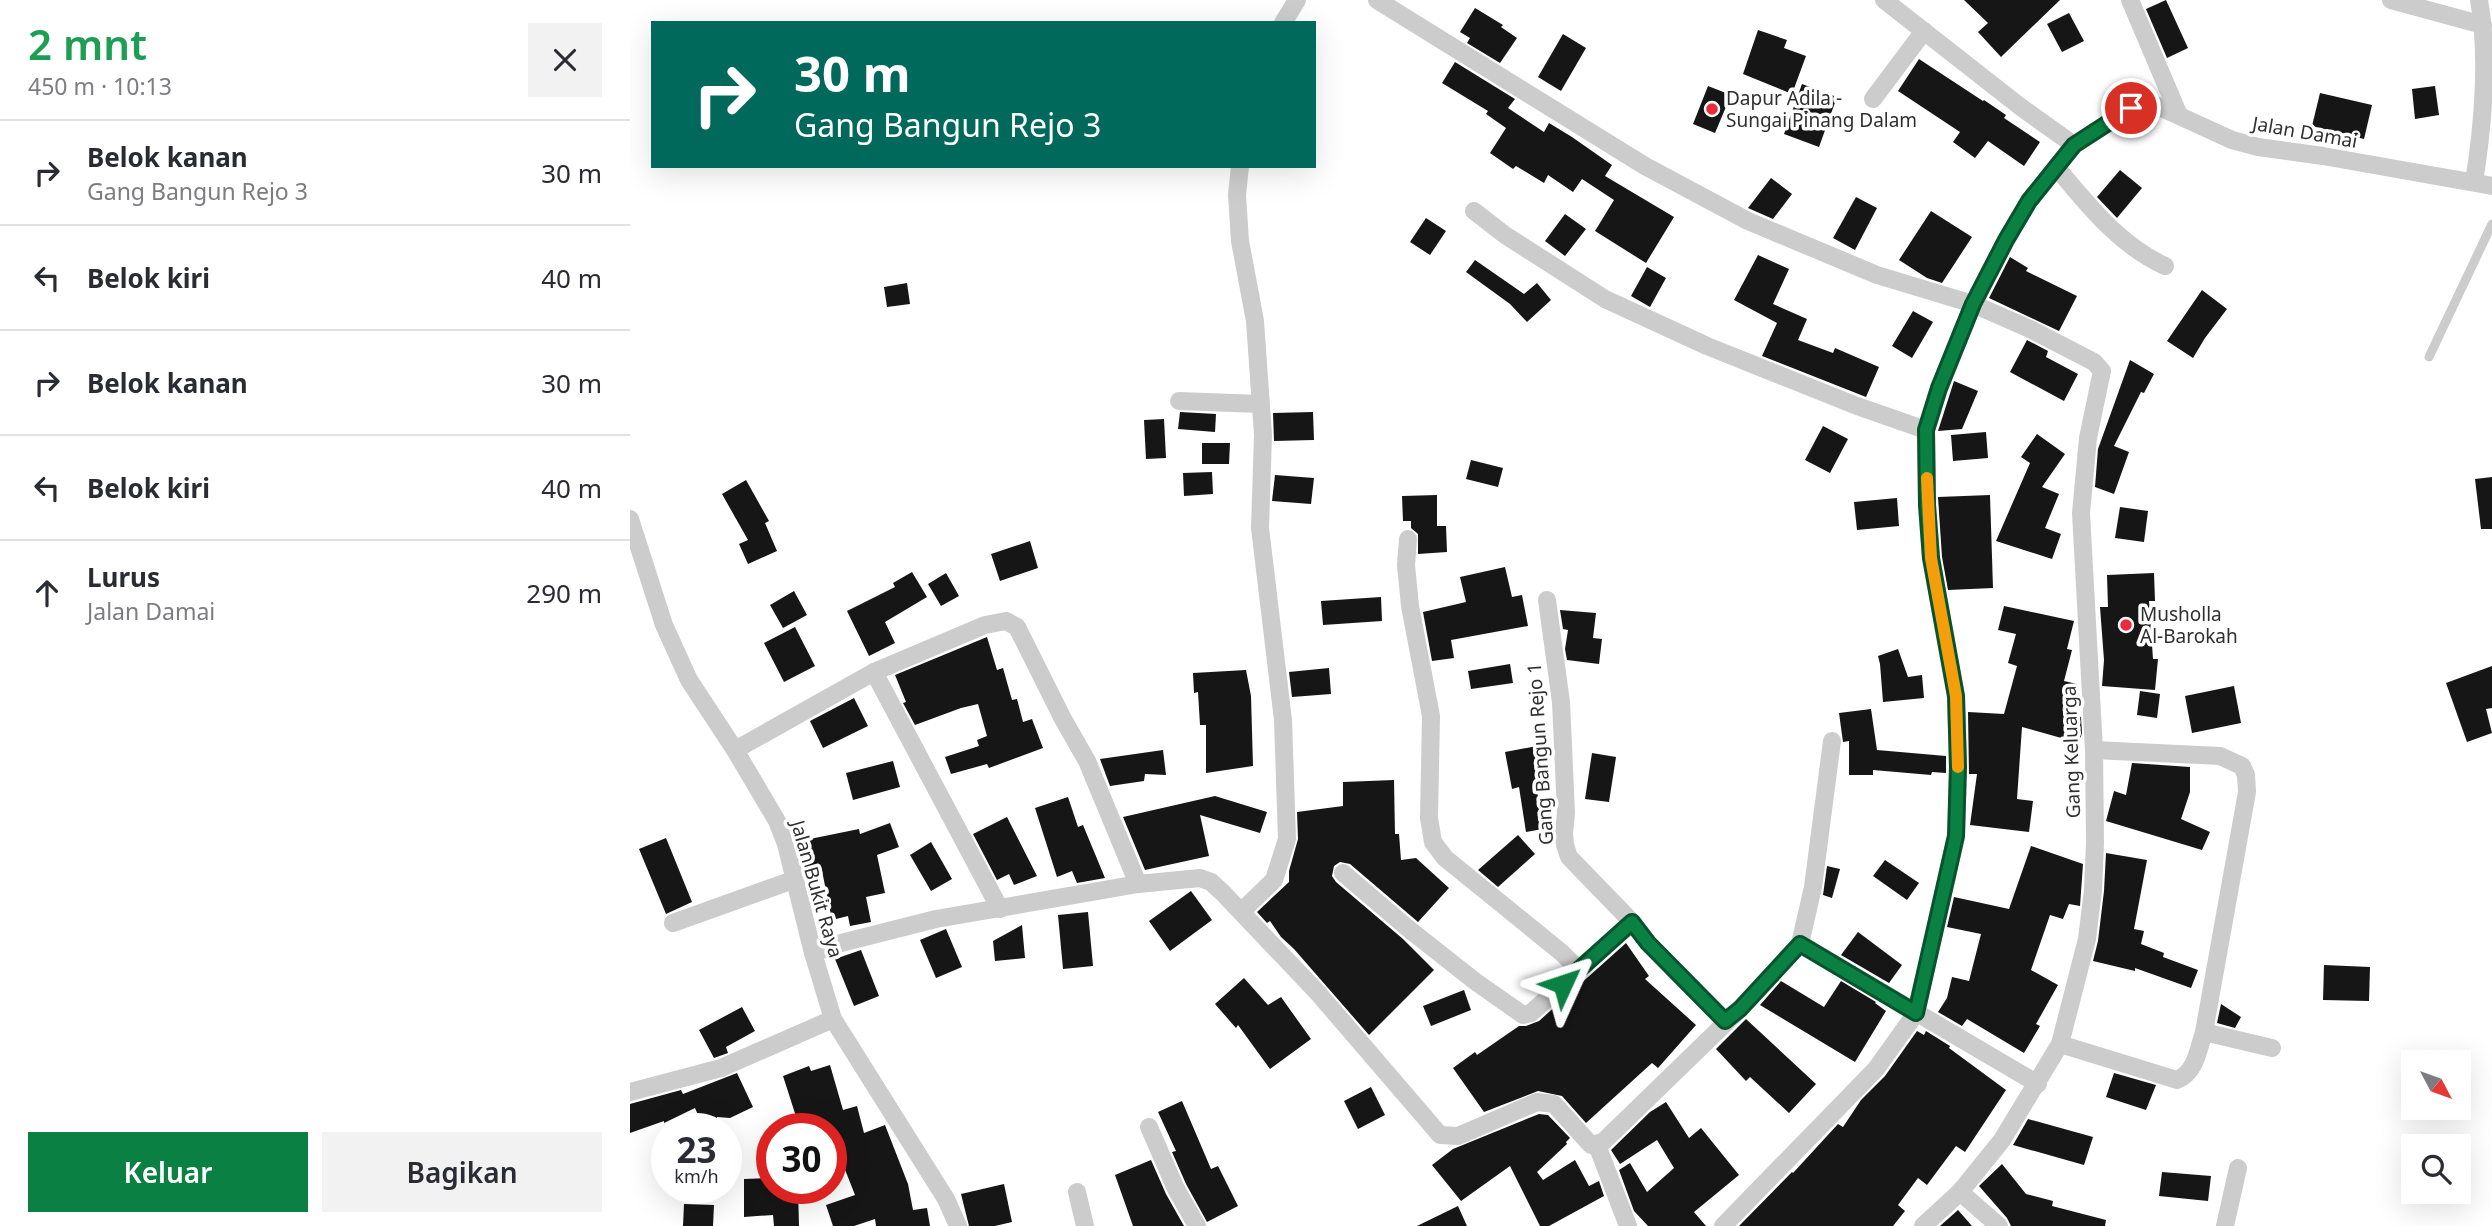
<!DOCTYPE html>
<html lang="id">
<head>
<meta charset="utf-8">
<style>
  :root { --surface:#fff; --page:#f2f2f3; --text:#2b2b33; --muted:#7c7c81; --line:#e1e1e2; --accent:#0b8043 }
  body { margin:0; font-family:"Noto Sans",sans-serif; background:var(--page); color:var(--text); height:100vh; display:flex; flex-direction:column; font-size:26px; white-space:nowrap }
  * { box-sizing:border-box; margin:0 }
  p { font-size:23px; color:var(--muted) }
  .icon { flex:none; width:38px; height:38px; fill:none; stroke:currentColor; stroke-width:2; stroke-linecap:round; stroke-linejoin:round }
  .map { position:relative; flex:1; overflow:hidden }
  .side { display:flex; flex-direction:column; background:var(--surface); width:630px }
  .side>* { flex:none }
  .top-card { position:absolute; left:21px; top:21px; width:665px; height:147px; border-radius:0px; box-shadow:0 7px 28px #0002; background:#00695c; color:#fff; overflow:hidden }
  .needle { width:46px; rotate:131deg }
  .tools { position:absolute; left:1771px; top:1050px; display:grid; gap:14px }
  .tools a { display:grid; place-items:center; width:70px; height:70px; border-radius:0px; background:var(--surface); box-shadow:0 7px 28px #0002; font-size:35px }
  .speed { position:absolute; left:21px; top:1113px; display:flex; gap:14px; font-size:35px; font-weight:700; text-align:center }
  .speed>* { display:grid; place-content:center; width:91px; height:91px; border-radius:50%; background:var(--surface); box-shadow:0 7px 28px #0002; line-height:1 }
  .speed small { font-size:18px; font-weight:400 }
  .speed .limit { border:10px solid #d22; background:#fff; color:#111 }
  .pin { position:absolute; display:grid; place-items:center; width:60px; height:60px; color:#fff; margin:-30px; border:4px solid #fff; border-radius:50%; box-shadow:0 2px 7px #0007 }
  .me { position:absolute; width:77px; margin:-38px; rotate:48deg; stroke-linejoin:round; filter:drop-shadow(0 0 5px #0008) }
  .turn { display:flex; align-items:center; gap:24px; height:147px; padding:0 28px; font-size:32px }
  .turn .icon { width:91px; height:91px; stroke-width:2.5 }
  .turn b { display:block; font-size:49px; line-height:60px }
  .round { display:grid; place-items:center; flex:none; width:74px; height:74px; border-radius:0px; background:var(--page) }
  .overview { display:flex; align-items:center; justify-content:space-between; height:119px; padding:0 28px }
  h1 { font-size:42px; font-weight:600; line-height:52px; color:#1e9e55 }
  .primary-button { display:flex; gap:14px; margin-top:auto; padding:14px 28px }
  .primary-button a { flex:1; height:80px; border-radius:0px; background:var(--accent); color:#fff; font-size:28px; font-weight:600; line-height:80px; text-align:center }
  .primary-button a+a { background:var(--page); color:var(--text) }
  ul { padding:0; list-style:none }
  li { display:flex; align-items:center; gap:21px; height:105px; padding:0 28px; border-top:2px solid var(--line) }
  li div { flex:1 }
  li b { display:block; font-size:26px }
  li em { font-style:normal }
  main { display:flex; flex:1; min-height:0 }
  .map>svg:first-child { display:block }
</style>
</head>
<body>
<main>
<section class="side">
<div class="overview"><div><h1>2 mnt</h1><p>450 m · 10:13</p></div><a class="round"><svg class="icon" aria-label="close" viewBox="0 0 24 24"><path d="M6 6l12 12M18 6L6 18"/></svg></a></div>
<ul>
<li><svg class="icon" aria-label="right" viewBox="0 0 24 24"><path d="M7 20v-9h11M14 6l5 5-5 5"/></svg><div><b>Belok kanan</b><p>Gang Bangun Rejo 3</p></div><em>30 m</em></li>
<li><svg class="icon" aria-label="left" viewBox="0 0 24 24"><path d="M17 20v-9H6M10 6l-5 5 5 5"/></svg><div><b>Belok kiri</b></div><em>40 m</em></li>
<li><svg class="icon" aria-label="right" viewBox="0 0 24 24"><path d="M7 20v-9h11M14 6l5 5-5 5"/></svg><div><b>Belok kanan</b></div><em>30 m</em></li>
<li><svg class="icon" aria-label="left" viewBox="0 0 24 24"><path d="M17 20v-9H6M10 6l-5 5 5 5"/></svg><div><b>Belok kiri</b></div><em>40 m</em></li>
<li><svg class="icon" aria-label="ahead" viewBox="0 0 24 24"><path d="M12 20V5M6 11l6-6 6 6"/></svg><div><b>Lurus</b><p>Jalan Damai</p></div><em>290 m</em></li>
</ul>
<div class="primary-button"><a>Keluar</a><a>Bagikan</a></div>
</section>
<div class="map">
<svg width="1862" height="1226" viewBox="0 0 1862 1226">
  <rect width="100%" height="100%" fill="#fff"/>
  <g fill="#161616">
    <path d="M1334,0H1430L1371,57L1348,32L1358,23Z"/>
    <path d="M1536,0L1558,48L1537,58L1516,9Z"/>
    <path d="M845,8L873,25L871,27L887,38L870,63L837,43L840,38L830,32Z"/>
    <path d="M1439,13L1454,41L1432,52L1417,24Z"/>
    <path d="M1128,30L1157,40L1154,48L1176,56L1162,94L1113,74Z"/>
    <path d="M933,34L956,48L931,91L908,77Z"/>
    <path d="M1289,59L1353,101L1354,100L1376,115L1374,118L1410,142L1394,166L1358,141L1345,158L1323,142L1330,132L1268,91Z"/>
    <path d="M825,62L885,99L878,108L914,132L919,123L942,137L982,165L975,176L1044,217L1016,263L965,231L984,200L952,179L943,192L918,175L914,183L886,166L883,169L860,153L876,128L856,114L858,111L812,83Z"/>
    <path d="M1172,84L1207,97L1189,147L1154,134Z"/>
    <path d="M1078,86L1101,95L1085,133L1063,124Z"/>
    <path d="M1805,86L1809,115L1785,119L1782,89Z"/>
    <path d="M1690,93L1742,105L1734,139L1682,126Z"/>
    <path d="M1490,170L1512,188L1487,218L1467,197Z"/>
    <path d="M1141,178L1162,194L1143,219L1118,208Z"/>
    <path d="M1226,197L1247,208L1225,250L1203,238Z"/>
    <path d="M1301,211L1342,237L1312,283L1297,278L1269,260Z"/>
    <path d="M935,214L956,229L935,256L915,241Z"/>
    <path d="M796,218L816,231L800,255L780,242Z"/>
    <path d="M1128,255L1159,269L1143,304L1177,319L1168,340L1203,353L1205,348L1249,367L1236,397L1132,356L1147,323L1104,300Z"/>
    <path d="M1380,257L1398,268L1396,271L1447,296L1429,331L1359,298Z"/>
    <path d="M845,260L894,294L907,283L921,300L897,322L880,304L836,272Z"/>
    <path d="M1017,267L1036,278L1020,307L1001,296Z"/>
    <path d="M277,283L280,304L257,307L254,287Z"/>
    <path d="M1572,290L1597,309L1575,338L1563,358L1537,341Z"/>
    <path d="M1283,311L1303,322L1282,358L1262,346Z"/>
    <path d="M1397,340L1418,351L1416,357L1448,374L1434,401L1380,372Z"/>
    <path d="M1500,360L1524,374L1514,393L1511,392L1484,446L1499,452L1484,494L1465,487L1468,449Z"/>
    <path d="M1324,381L1348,391L1332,429L1308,431Z"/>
    <path d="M550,412L586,414L585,432L548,429Z"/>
    <path d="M683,412L684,440L644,441L643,413Z"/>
    <path d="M534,419L536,458L516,459L514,420Z"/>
    <path d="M1193,426L1218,439L1200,473L1175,460Z"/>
    <path d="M1356,432L1358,458L1323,461L1321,435Z"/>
    <path d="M1407,434L1435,454L1412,487L1429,494L1415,528L1431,534L1422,559L1366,541L1400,463L1391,457Z"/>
    <path d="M572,443H600L599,464H572Z"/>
    <path d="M841,460L873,468L868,487L836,479Z"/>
    <path d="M582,472L583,494L554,496L553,473Z"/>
    <path d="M645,475L684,478L681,504L642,501Z"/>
    <path d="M1862,477V529H1851L1845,479Z"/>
    <path d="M116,480L139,521L135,523L147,551L118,564L109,544L118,540L92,494Z"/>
    <path d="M807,495V526H816L817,552L788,554V534L781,528V521H773L772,496Z"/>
    <path d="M1360,495L1363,588L1318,590L1312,557L1308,497Z"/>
    <path d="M1267,498L1269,526L1227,530L1224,502Z"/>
    <path d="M1490,507L1518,511L1514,542L1485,538Z"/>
    <path d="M400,541L408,568L370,581L361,554Z"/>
    <path d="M875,567L882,597L892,595L898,626L821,640L824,658L802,661L793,612L836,602L830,577Z"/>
    <path d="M282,572L297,597L255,622L265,643L239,656L217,611L265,587L263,583Z"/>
    <path d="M316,573L329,596L311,606L298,584Z"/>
    <path d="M1524,573L1525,601H1519L1523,659H1528L1525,690L1472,686L1474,660L1470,607H1478L1477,575Z"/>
    <path d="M164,591L177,615L153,628L140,605Z"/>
    <path d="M751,597L752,621L693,625L691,601Z"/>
    <path d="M1374,606L1444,621L1437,649L1442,650L1434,681L1447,684L1439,714L1451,717L1452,733L1449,743L1392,727L1387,799L1403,801L1399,832L1340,825L1347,774H1339L1338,712L1374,714L1387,666L1378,663L1386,634L1368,630Z"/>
    <path d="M930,610L966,613L963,638L972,639L969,664L937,660L935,649L938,630L933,629Z"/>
    <path d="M165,627L185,666L154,682L134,643Z"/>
    <path d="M357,637L367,670L373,668L382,700L387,699L393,722L402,719L413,748L359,768L357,764L321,774L315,757L349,746L347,740L357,736L348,704L331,708L285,725L273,703L276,702L265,675Z"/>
    <path d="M1268,649L1278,677L1292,675L1294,698L1253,702L1250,664L1248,656Z"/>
    <path d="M880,664L883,683L841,689L838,671Z"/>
    <path d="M1862,666V708L1856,709L1862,733L1837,742L1816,683Z"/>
    <path d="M699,668L701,694L662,697L659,672Z"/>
    <path d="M616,670L621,696L623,766L576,773V725H570L568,692L564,693L563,673Z"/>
    <path d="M1604,686L1611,723L1562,733L1555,696Z"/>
    <path d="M1510,691L1530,694L1527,718L1507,715Z"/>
    <path d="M224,698L238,726L193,748L180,721Z"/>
    <path d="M1241,709L1247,750L1316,756V773L1302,772L1301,775L1243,770V775H1219V741L1213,742L1209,713Z"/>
    <path d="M907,746L913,783L906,784L913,829L896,832L889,787L882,789L875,752Z"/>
    <path d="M533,750L536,775L515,774L514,781L480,786L470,759Z"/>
    <path d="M962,753L986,757L979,802L955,799Z"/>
    <path d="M263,761L270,787L223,800L216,773Z"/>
    <path d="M1502,763L1560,767V792L1551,819L1580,832L1572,850L1476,821L1484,791L1496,795Z"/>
    <path d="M764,780L765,834H769L771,860L786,858L819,888L788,922L720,864L710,862L704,866L702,876L706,882L773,939L804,970L739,1035L664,949L651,937L640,921L637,923L627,912L659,882V871L668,839L667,812L713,806V782Z"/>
    <path d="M585,796L637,812L630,833L570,815L579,856L515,870L493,817Z"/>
    <path d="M438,797L448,827L453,825L475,878L447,883L442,871L427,877L405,808Z"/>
    <path d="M377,817L407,876L384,885L379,874L367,880L343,834Z"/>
    <path d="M260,823L269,847L247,855L255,893L236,897L241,922L220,926L218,916L202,920L191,866L175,869L170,841L229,829L230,834Z"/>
    <path d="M888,835L905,854L868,887L848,870Z"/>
    <path d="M36,838L62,902L36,914L9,849Z"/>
    <path d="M301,842L322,879L301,891L280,855Z"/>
    <path d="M1401,846L1453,864L1450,906L1439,904L1433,919L1420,915L1401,970L1428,985L1406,1024L1410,1026L1394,1053L1337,1019L1332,1026L1308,1012L1317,998L1322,977L1339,981L1351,934L1317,927L1324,897L1379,909Z"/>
    <path d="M1476,853L1517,860L1504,929L1514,931L1511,944L1534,953L1533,957L1568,970L1561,988L1505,968V971L1463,961L1468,941L1474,891Z"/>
    <path d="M1255,860L1289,883L1277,900L1243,876Z"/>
    <path d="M1197,866L1210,869L1202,898L1193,895Z"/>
    <path d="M561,891L582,920L540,951L519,921Z"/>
    <path d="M458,912L463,966L433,969L428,915Z"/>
    <path d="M392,925L395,958L365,961L363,941Z"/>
    <path d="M316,929L332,967L306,978L290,940Z"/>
    <path d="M1228,932L1272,965L1259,983L1211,955Z"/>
    <path d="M996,943L1019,976L1015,979L1066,1025L1028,1068L1022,1063L956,1123L932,1096L908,1091L854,1112L823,1068L845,1052L847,1055L889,1026H896L909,1021Z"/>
    <path d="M231,950L249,996L224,1006L205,959Z"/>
    <path d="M1694,965L1740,967L1739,1001L1693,1000Z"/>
    <path d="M614,978L638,1005L651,997L681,1039L640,1069L608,1025L606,1028L585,1004Z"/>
    <path d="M1151,981L1194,1007L1211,981L1246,1002L1245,1003L1256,1011L1225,1062L1130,1005Z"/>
    <path d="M834,990L841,1010L801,1026L793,1006Z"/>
    <path d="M1591,1004L1611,1017L1605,1028L1587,1023Z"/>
    <path d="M112,1007L125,1031L96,1047L98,1053L84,1058L69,1030Z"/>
    <path d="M1116,1019L1186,1084L1159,1113L1120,1077L1116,1081L1086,1049Z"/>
    <path d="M1287,1031L1294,1035L1296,1031L1320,1046L1319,1048L1376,1090L1335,1152L1326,1146L1297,1185L1288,1178L1268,1205L1275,1211L1263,1226H1109L1162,1172L1163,1173L1208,1124L1213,1127L1231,1100L1255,1076Z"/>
    <path d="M200,1065L213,1110L227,1106L234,1133L255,1125L278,1184L283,1210L297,1208L300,1226H246L245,1219L224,1226H203L196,1205L225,1195L201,1134V1129H170L153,1076L179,1066L181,1071Z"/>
    <path d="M107,1073L123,1107L100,1118L87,1117V1129H74L65,1108L34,1123V1121L0,1133V1104L51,1090L53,1094Z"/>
    <path d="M1484,1073L1526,1085L1516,1110L1476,1097Z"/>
    <path d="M741,1087L755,1115L728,1129L714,1101Z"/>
    <path d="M552,1101L581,1169L588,1166L608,1206L577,1222L556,1184L542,1152L546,1151L528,1112Z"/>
    <path d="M1036,1102L1059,1138L1071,1128L1109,1175L1064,1212L1076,1226H1018L1004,1211L989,1170L1000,1163L1017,1192L1044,1168L1027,1140L990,1164L981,1150L1020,1112Z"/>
    <path d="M909,1114L918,1115L940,1138L936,1142L937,1144L907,1172L913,1180L945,1160L959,1186L969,1181L974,1196L919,1226H910L880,1166L831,1201L802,1165L823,1149Z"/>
    <path d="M1398,1119L1463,1137L1454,1165L1383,1145Z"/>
    <path d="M521,1160L536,1194L554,1226H503L485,1175Z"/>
    <path d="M1372,1164L1396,1194L1423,1201L1422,1206L1476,1220L1475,1226H1381L1377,1218L1349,1186Z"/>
    <path d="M1532,1172L1581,1176L1578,1201L1529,1196Z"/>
    <path d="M137,1178L138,1188H168L169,1226H144L143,1215L114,1217V1179Z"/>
    <path d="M374,1184L382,1222L365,1226H339L331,1194Z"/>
    <path d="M54,1204L84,1205L83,1226H53Z"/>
    <path d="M828,1206L837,1226H787Z"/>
    <path d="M1328,1210L1342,1226H1310Z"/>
  </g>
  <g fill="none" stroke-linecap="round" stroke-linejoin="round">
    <path stroke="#ccc" stroke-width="9" d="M1799,357L1862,224"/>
    <g stroke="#ccc" stroke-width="18">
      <path d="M747,0L1015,166L1118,221L1247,275L1343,304L1400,329L1464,362L1472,371L1458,438L1451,513L1464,750L1465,843L1463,890L1457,939L1430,1044L1372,1140L1330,1192L1369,1226"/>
      <path d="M1254,0L1392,108L1444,145L1505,106L1521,103L1602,140L1628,147L1693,156L1862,186"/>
      <path d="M1500,0L1548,113"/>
      <path d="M1761,0L1853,25"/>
      <path d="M653,23L667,0"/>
      <path d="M1243,99L1294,31"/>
      <path d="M610,166L607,195L610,241L625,321L633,435L630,528L653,720L657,839L644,880L611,912"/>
      <path d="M1426,167C1458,205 1489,245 1535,266"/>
      <path d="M1844,182C1853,127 1859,55 1849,0"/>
      <path d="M844,211L875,235L975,299L1077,346L1227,406L1296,430"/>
      <path d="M549,401L630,404"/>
      <path d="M0,519L34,625L59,680L105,750L147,821L156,844L183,953L203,1019L316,1199L328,1226"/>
      <path d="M778,539L776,565L780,606L801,716L799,818L803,842L815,858L932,953L949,970"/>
      <path d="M917,600L931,702L936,813L934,833L935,845L939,857L1002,922"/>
      <path d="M244,672L370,909"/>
      <path d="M105,750L244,672L355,625L376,621L387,627L433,719L457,761L508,884"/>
      <path d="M713,873L780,930L846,982L893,1015L901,1013L1002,922L1018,943L1095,1021"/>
      <path d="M43,923L163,880"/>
      <path d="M1170,944L1183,887L1202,741"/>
      <path d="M183,953L207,944L306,919L508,884L570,878L581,882L593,893L688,993L810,1135L828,1136L907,1102L924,1104L961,1145L973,1142L1110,1009L1170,944L1408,1084"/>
      <path d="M1574,1032L1642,1048"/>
      <path d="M1430,1044L1547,1080C1566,1072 1568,1050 1574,1032L1617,792L1616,775L1612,766L1590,756L1464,750"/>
      <path d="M0,1092L91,1068L203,1019"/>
      <path d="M519,1127L546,1189L567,1226"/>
      <path d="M967,1145L998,1226"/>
      <path d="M447,1192L455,1226"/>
      <path d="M1093,1226L1246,1069L1286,1013L1326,836L1328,767L1326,697L1301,558L1297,505L1296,430L1309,389L1343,304L1376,240L1399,201L1444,145"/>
      <path d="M1293,1226L1330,1192"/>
      <path d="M1595,1226L1608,1168"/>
    </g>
  </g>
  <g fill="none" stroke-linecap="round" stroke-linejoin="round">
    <g stroke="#07532c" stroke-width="18">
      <path id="route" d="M933,984L1002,922L1018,943L1095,1021L1110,1009L1170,944L1286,1013L1326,836L1328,767L1326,696L1301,558L1297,505L1296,430L1309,388L1343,304L1376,240L1399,201L1444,145L1501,108"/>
    </g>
    <use href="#route" stroke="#0b8043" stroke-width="12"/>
    <path stroke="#f59e0b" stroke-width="12" d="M1297,478L1301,558L1326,696L1328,767"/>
  </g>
  <g fill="#ea2c3c" stroke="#fff" stroke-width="2.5">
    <circle cx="1082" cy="109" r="7"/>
    <circle cx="1496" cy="625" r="7"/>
  </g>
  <g text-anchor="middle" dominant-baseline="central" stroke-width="7" stroke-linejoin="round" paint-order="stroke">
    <g font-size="19" fill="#2f2f2f" stroke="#fff" text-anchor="start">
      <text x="1096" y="98">Dapur Adila -<tspan x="1096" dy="22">Sungai Pinang Dalam</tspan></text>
      <text x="1510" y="614">Musholla<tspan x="1510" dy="22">Al-Barokah</tspan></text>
    </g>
    <g font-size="19" fill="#2f2f2f" stroke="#fff">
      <text transform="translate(1675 132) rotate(10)">Jalan Damai</text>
      <text transform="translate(1441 752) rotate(-92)">Gang Keluarga</text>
      <text transform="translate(910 754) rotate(-94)">Gang Bangun Rejo 1</text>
      <text transform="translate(187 889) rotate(74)">Jalan Bukit Raya</text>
    </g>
  </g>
</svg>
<div class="tools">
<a><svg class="needle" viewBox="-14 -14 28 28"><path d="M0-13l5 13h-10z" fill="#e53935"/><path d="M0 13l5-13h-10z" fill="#7c7c81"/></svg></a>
<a><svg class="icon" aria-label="search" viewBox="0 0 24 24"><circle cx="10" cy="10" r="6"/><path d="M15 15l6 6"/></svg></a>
</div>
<div class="speed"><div>23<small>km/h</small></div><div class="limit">30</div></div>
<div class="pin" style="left:1501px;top:108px;background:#d93025"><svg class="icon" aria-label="arrive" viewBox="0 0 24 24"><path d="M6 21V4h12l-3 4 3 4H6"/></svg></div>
<svg class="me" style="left:933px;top:984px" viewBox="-20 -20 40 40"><path d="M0-17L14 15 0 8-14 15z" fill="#0b8043" stroke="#fff" stroke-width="4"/></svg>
<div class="top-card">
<div class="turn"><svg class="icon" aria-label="right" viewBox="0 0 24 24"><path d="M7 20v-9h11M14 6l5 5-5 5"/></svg><div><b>30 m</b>Gang Bangun Rejo 3</div></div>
</div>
</div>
</main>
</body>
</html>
